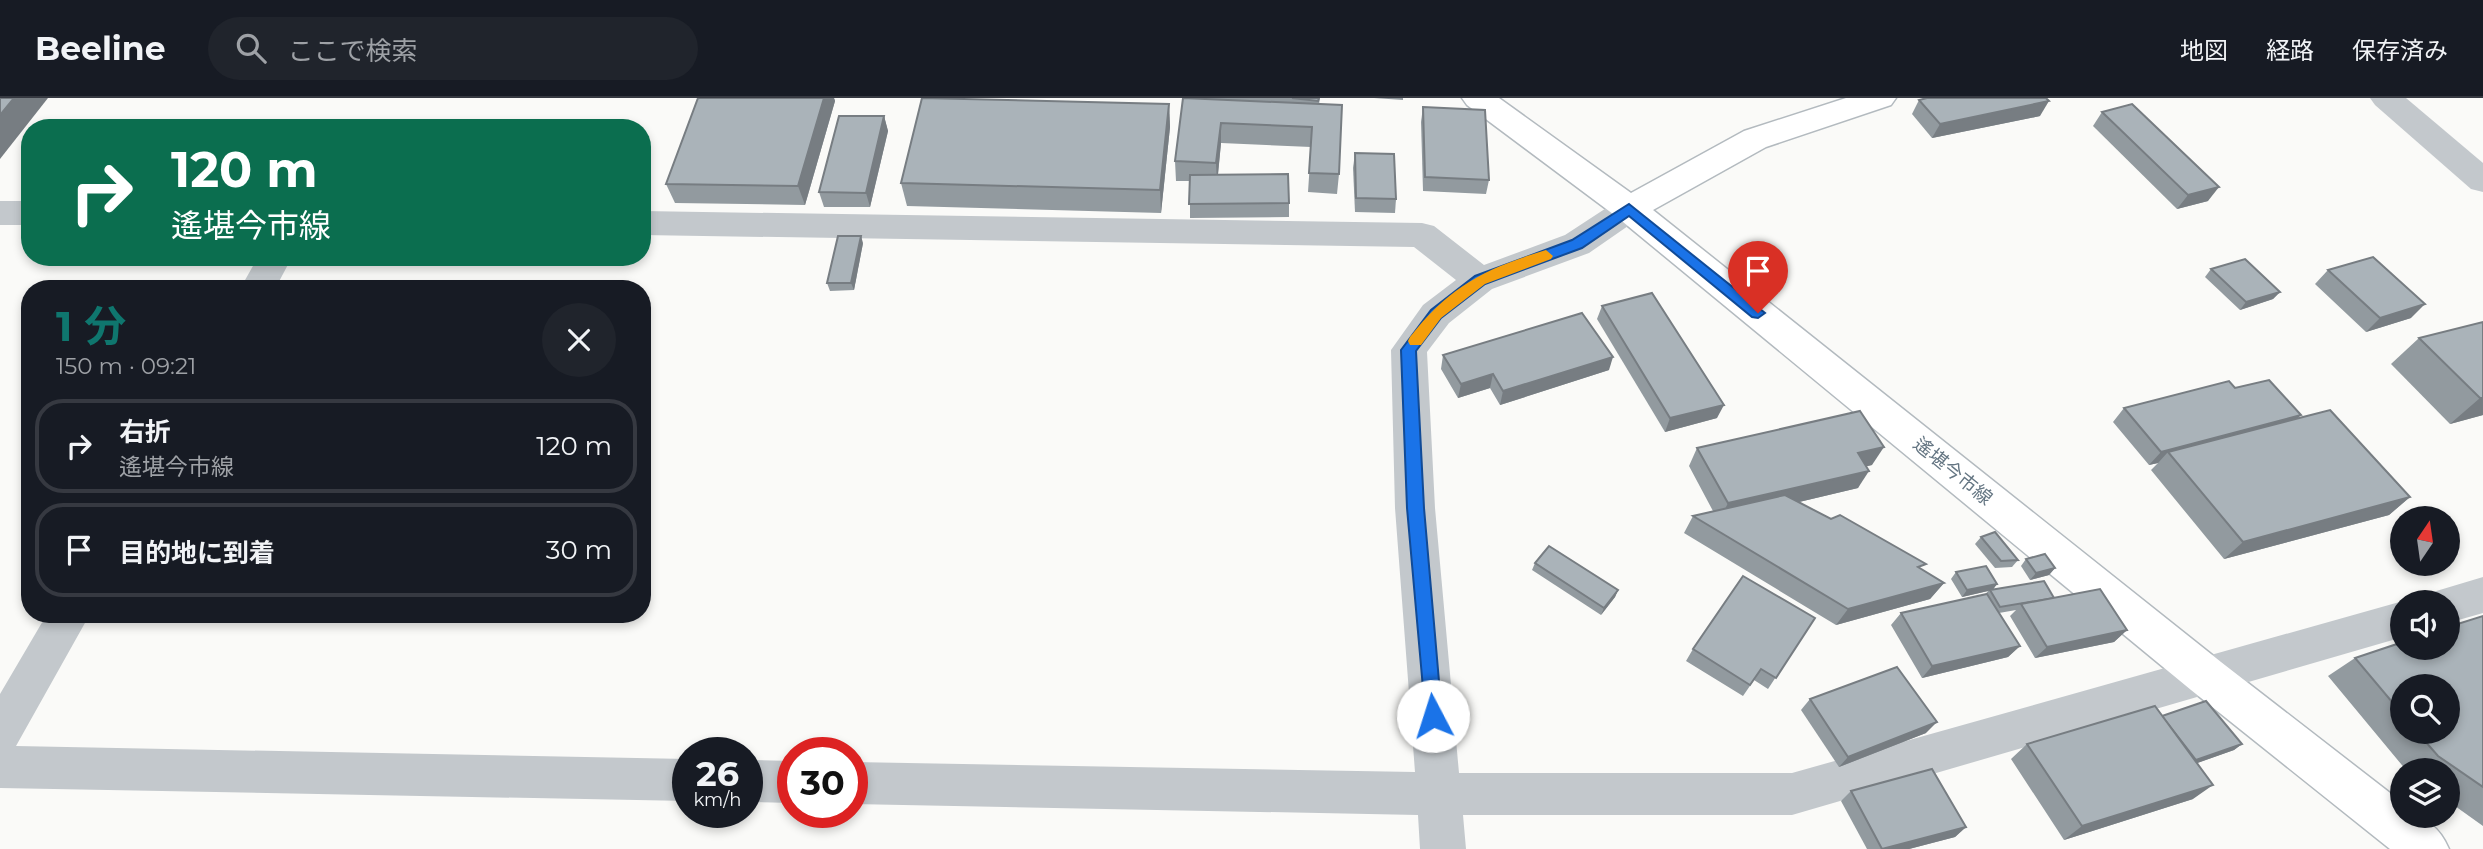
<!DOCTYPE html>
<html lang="ja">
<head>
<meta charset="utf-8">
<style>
  :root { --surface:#171b24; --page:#20242c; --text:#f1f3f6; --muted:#9ea1a6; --line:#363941; --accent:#0f766e }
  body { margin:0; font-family:Montserrat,"Noto Sans JP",sans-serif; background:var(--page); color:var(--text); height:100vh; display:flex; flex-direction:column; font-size:26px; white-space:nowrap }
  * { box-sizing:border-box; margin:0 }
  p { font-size:23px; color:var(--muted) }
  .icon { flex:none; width:38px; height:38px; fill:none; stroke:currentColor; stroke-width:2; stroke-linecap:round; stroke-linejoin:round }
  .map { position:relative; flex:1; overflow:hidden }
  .side { position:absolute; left:21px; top:182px; width:630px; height:343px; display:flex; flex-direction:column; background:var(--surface); border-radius:28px; box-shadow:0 4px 10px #0003 }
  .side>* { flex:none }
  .top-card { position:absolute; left:21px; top:21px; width:630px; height:147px; border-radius:28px; box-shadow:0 4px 10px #0003; background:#0b6e4f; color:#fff; overflow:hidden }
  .needle { width:46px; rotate:13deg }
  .controls { position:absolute; left:2390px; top:408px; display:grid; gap:14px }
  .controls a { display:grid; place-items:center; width:70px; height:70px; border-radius:50%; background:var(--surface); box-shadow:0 4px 10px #0003; font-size:35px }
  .speed { position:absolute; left:672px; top:639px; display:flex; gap:14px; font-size:35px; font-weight:700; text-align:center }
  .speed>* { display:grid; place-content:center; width:91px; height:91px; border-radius:50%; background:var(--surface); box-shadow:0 4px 10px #0003; line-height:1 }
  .speed small { font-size:18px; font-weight:400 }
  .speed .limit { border:10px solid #d22; background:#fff; color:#111 }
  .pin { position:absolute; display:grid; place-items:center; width:60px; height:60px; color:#fff; margin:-72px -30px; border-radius:50% 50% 50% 0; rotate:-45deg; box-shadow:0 0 7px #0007 }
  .pin .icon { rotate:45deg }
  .me { position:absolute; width:77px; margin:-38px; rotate:355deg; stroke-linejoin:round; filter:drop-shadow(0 0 5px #0008) }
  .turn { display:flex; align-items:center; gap:24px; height:147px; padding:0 35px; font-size:32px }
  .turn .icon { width:91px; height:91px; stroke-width:2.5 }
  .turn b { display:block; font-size:49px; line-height:60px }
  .round { display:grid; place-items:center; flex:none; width:74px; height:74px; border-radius:37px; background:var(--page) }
  .summary { display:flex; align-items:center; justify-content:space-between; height:119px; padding:0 35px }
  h1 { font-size:42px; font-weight:700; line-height:52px; color:var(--accent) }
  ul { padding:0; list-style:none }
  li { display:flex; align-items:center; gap:21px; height:94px; margin:0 14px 10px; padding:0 21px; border:4px solid var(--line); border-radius:28px }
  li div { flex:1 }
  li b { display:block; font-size:26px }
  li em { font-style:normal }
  header { display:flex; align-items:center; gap:42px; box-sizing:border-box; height:98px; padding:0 35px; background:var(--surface); border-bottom:2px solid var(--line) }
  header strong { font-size:33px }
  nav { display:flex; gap:38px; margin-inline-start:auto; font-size:24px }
  .search { width:490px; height:63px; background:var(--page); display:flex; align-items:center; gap:18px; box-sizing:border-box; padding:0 24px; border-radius:38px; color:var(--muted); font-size:26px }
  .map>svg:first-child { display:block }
</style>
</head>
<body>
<header>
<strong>Beeline</strong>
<div class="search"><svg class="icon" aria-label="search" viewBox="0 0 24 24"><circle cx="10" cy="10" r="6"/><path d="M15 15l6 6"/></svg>ここで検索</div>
<nav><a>地図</a><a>経路</a><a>保存済み</a></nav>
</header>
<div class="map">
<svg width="2483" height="751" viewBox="0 0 2483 751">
  <rect width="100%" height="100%" fill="#fafaf8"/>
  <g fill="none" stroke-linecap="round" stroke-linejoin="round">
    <g stroke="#b3babf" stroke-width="3">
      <path id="secondary" d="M1462,0H1499L1631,95L1744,33L1846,0H1896L1891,7L1766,49L1653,112L2221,564L2403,705V718C2426,718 2440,730 2449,751H2390L2191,592L1617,119L1467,7Z"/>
    </g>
    <g fill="#c3c8cc" fill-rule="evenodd">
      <path d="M2370,0H2406L2483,65V94L2471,91L2375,7Z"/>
      <path d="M1629,99L1641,103L1646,111L1641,119L1589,155L1492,191L1449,225L1427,254L1435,410L1459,675H1792L2403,503L2406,504H2403V539L1792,717H1463L1466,751H1420L1418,717L852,706V664L1415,674L1395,410L1391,252L1423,207L1456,182L1414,149L642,137V113L1422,125L1434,128L1484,167L1565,137L1617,103Z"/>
      <rect x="0" y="103" width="30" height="24"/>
      <path d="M258,159H292L275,191H240Z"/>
      <path d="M2483,479V515L2448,525V504H2429L2433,494Z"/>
      <path d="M47,516H90L16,648L688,661V703L0,690V596Z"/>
      <path d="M747,662L793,663V705L747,704Z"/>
    </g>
    <use href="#secondary" fill="#fff" fill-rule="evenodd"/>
  </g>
  <g fill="#929a9f" fill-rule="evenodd">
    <path d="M698,0H834L835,3L805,107L675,105L666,86Z"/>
    <path d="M1196,0H1320L1319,6L1339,76L1337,96L1308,94L1311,49L1221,45L1218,77L1289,105V119L1190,120V83H1176L1175,63Z"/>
    <path d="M1374,0H1403V2Z"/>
    <path d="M1919,2L2040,18L1932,40L1912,16Z"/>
    <path d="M1169,6L1170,29L1161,115L907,108L901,85Z"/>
    <path d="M1423,9L1489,82L1486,96L1423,93L1421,24Z"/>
    <path d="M2102,14L2208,103L2177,111L2093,28Z"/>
    <path d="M884,18L888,33L870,109H824L819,94Z"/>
    <path d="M1355,55L1396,101L1395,115L1355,114L1353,70Z"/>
    <path d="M863,145L854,192L830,193L827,185Z"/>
    <path d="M2211,171L2280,194L2273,201L2240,212L2205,179Z"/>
    <path d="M2328,172L2411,220L2366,234L2315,186Z"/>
    <path d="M1602,208L1717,320L1665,334L1597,221Z"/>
    <path d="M2483,224V317L2450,326L2391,266L2419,240Z"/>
    <path d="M1443,257L1609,272L1500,307L1490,290L1458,300L1441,271Z"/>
    <path d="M2235,290L2297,321L2410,399L2389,417L2224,461L2151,372L2158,365L2149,367L2113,324L2124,310Z"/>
    <path d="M1697,350L1872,367L1867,368L1858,390L1799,404L1922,472L1944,485L1930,501L1836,527L1684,435L1693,418L1713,413L1689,368Z"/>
    <path d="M1981,439L2018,462L2012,469L1995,470L1975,446Z"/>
    <path d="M2026,461L2055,470L2049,477L2030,482L2021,468Z"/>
    <path d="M1535,465L1618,492L1615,499L1601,517L1532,472Z"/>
    <path d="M1956,474L1997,486L1993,491L2054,500L2127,532L2114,544L2035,560L2010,518L2016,512L1999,515L2020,548L2008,559L1922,580L1891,527L1901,515L1985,497L1988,493L1962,499L1951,481Z"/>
    <path d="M2483,518V728L2448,703V672H2406L2328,578L2355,560ZM2403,588L2448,634H2403Z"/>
    <path d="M1815,520L1768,591L1754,582L1743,598L1686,563L1693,551Z"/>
    <path d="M1810,601L1926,635L1839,669L1801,612Z"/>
    <path d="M2162,618L2242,646L2234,652L2197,665L2193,701L2064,742L2011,661L2027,646Z"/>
    <path d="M1851,693L1966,729L1955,739L1909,751H1867L1841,703Z"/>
  </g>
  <g fill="#777d82">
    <path d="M14,0H48L0,61V17Z"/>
    <path d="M824,0H834L835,3L805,107L798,88Z"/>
    <path d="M2049,3L2040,18L1932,40L1940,26Z"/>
    <path d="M1169,6L1170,29L1161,115L1160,92Z"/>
    <path d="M884,18L888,33L870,109L866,95Z"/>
    <path d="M1221,25V45L1217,85L1216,65Z"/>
    <path d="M2219,89L2208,103L2177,111L2188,97Z"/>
    <path d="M861,138L863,145L854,192L851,185Z"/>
    <path d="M2280,194L2273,201L2240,212L2246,204Z"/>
    <path d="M2425,206L2411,220L2366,234L2380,220Z"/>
    <path d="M1613,259L1609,272L1500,307L1503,293Z"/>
    <path d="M1493,276L1490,290L1458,300L1461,286Z"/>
    <path d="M2480,300H2483V317L2450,326Z"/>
    <path d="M1724,307L1717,320L1665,334L1670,320Z"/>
    <path d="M2301,317L2287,330L2168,354L2158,365L2149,367L2161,354Z"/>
    <path d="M1884,349L1872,367L1847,373L1858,355Z"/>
    <path d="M1869,373L1858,390L1719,423L1728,405Z"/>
    <path d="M2410,399L2389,417L2224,461L2243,444Z"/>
    <path d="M2055,470L2049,477L2030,482L2036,475Z"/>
    <path d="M1944,485L1930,501L1836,527L1848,511Z"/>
    <path d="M1997,486L1992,493L1990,492L1988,493L1962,499L1967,492Z"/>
    <path d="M1618,492L1615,499L1601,517L1604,510Z"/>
    <path d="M2127,532L2114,544L2035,560L2047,549Z"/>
    <path d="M2020,548L2008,559L1922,580L1932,568Z"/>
    <path d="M1937,624L1926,635L1839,669L1848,659Z"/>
    <path d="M2242,646L2234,652L2189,668L2196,662Z"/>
    <path d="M2213,687L2193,701L2064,742L2082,728Z"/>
    <path d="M1966,729L1955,739L1909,751H1884Z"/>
  </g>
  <g fill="#aab3b9" stroke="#777d82" stroke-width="2">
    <path d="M0,0H14L0,17Z"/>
    <path d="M698,0H824L798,88L666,86Z"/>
    <path d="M922,0L1169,6L1160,92L901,85Z"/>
    <path d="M1183,0L1342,7L1339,76L1309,75L1312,29L1221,25L1216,65L1175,63Z"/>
    <path d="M1292,0H1319L1318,3Z"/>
    <path d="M1927,0H2046L2049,3L1940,26L1919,2Z"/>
    <path d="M2132,6L2219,89L2188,97L2102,14Z"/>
    <path d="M1423,9L1485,12L1489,82L1425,79Z"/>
    <path d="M839,18H884L866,95L819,94Z"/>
    <path d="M1355,55L1394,56L1396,101L1356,100Z"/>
    <path d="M1288,76L1289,105L1189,106L1190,77Z"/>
    <path d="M838,138H861L851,185H827Z"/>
    <path d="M2373,159L2425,206L2380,220L2328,172Z"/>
    <path d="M2245,161L2280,194L2246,204L2211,171Z"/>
    <path d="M1652,195L1724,307L1670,320L1602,208Z"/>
    <path d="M1582,215L1613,259L1503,293L1493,276L1461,286L1443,257Z"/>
    <path d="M2483,224V300H2480L2419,240Z"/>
    <path d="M2269,282L2301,317L2161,354L2124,310L2229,283L2235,290Z"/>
    <path d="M2330,312L2410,399L2243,444L2168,354Z"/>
    <path d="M1860,313L1884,349L1858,355L1869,373L1728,405L1697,350Z"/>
    <path d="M1785,397L1831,421L1840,417L1926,466L1918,469L1944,485L1848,511L1693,418Z"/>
    <path d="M1995,434L2018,462L2001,463L1981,439Z"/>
    <path d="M1549,448L1618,492L1604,510L1535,465Z"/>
    <path d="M2045,456L2055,470L2036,475L2026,461Z"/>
    <path d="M1986,468L1997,486L1967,492L1956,474Z"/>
    <path d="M1743,478L1815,520L1776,580L1761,571L1750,587L1693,551Z"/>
    <path d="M2044,483L2054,500L2000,509L1990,492Z"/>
    <path d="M2100,491L2127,532L2047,549L2021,506Z"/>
    <path d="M1987,496L2020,548L1932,568L1901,515Z"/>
    <path d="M2483,518V689L2438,658L2417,634H2448V588H2403V617L2355,560L2403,544V550H2448V529Z"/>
    <path d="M1897,569L1937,624L1848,659L1810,601Z"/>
    <path d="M2206,603L2242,646L2196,662L2162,618Z"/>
    <path d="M2155,608L2213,687L2082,728L2027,646Z"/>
    <path d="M1932,671L1966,729L1882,751L1851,693Z"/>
  </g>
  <path fill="#1a73e8" stroke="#114b97" stroke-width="2" d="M1629,106L1765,215L1758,220L1752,219L1629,118L1582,150L1485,186L1441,220L1416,253L1424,410L1442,618L1439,624L1433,626L1426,624L1407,410L1401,252L1431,212L1475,178L1572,142Z"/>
  <path fill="#f59e0b" d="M1546,152L1553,158L1551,161L1485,186L1441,220L1421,247H1410L1408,243L1410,239C1450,188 1484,171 1546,152Z"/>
  <g text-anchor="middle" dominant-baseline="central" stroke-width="7" stroke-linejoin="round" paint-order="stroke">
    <g font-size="19" fill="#657683" stroke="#fff">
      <text transform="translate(1953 373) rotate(39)">遙堪今市線</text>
    </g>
  </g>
</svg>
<div class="controls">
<a><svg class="needle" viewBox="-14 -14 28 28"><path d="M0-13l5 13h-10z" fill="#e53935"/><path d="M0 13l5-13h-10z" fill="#9ea1a6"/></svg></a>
<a><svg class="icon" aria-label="sound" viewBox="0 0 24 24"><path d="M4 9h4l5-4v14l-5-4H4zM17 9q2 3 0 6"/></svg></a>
<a><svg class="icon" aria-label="search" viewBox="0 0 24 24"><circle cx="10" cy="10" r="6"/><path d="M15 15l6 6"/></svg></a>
<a><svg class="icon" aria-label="layers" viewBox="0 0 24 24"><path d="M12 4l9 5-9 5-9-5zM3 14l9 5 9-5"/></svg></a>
</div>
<div class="speed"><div>26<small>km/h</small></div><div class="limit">30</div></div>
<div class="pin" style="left:1758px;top:215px;background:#d93025"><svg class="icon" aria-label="arrive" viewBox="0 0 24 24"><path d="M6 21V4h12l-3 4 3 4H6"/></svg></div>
<svg class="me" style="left:1433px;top:618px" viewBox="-20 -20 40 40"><circle r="19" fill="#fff"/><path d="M0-13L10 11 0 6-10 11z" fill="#1a73e8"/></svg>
<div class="top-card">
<div class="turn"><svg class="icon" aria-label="right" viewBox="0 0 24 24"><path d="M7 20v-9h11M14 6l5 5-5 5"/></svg><div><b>120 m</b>遙堪今市線</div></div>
</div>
<section class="side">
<div class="summary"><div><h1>1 分</h1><p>150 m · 09:21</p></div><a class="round"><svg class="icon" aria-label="close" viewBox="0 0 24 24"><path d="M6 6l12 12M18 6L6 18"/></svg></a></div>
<ul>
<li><svg class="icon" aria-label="right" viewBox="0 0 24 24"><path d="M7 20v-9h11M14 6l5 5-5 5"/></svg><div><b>右折</b><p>遙堪今市線</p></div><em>120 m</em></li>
<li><svg class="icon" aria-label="arrive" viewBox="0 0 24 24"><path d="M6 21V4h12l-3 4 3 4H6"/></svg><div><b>目的地に到着</b></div><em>30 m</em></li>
</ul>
</section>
</div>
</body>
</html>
